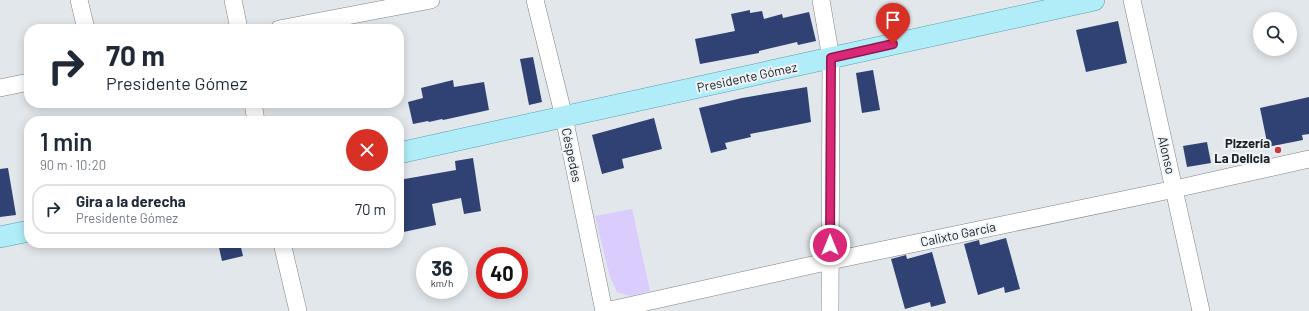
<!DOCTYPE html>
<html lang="es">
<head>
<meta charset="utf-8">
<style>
  :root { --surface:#fff; --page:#f2f2f3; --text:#1f2937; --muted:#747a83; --line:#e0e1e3 }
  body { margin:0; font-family:Barlow,sans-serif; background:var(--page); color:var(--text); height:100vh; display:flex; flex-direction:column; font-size:15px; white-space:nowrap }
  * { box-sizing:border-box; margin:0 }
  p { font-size:13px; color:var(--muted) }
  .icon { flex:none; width:22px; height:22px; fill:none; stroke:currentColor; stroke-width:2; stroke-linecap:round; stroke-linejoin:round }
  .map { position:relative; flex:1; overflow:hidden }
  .panel { position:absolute; left:24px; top:116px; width:380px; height:132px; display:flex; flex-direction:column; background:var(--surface); border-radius:16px; box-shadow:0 2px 10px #0003 }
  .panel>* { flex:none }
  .banner { position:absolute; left:24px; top:24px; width:380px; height:84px; border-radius:16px; box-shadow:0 2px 10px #0003; background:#fff; color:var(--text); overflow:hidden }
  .buttons { position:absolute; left:1253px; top:12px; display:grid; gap:8px }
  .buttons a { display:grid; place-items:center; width:44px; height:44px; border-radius:50%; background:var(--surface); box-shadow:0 2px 10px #0003; font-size:20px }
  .speed { position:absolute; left:416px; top:247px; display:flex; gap:8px; font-size:20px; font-weight:700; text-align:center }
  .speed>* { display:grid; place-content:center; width:52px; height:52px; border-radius:50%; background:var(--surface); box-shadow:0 2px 10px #0003; line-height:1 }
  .speed small { font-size:10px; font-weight:400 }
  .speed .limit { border:6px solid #d22; background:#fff; color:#111 }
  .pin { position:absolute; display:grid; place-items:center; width:34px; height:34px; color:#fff; margin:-41px -17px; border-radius:50% 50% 50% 0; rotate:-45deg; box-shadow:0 0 4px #0007 }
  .pin .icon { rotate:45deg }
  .me { position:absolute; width:44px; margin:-22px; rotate:0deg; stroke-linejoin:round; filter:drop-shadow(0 0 3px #0008) }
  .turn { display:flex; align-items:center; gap:14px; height:84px; padding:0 16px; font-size:18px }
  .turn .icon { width:52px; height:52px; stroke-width:2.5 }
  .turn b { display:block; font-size:28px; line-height:34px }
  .round { display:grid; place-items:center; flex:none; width:42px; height:42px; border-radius:21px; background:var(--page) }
  .headline { display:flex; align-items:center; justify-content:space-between; height:68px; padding:0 16px }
  h1 { font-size:24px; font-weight:600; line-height:30px }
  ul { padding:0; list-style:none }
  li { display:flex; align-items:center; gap:12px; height:50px; margin:0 8px 6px; padding:0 8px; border:2px solid var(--line); border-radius:16px }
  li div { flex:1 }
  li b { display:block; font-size:15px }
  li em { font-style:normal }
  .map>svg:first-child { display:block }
</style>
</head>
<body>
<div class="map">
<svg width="1309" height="311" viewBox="0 0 1309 311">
  <rect width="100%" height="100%" fill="#e1e7eb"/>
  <path fill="#daccfd" d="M632,209L650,291L630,296L617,292L610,277L595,216Z"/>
  <g fill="#304173">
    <path d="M750,10V13L762,11L764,19L782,14L783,18L809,12L816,41L798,45L797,42L759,51V53L700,64L695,39L735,31L731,14Z"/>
    <path d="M1118,21L1127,63L1086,72L1076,30Z"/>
    <path d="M533,57L542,102L529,105L520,59Z"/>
    <path d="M873,70L880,110L862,113L856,73Z"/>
    <path d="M453,80L454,87L484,82L489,110L443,120L442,119L429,122L428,121L413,124L408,102L423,98L421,88Z"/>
    <path d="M807,87L811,122L750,134L751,137L725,143L727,149L711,153L699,108L742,98Z"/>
    <path d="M1309,97V134L1302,135L1303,140L1268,147L1260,108Z"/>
    <path d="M654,118L662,149L622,159L624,168L602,174L592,135Z"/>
    <path d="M1207,142L1211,163L1187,167L1183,146Z"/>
    <path d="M473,158L481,211L464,214L461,198L432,204L436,225L399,233V180L456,170L455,161Z"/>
    <path d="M8,168L16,215L0,217V169Z"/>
    <path d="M1006,238L1020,289L1005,293L1004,287L978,295L964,244L979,240L980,245Z"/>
    <path d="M218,243H240L243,256L222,261Z"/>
    <path d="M932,252L946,303L931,307L930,302L905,309L891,259L906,255L907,259Z"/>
  </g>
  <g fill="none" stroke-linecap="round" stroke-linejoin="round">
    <g stroke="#7e8387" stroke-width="18">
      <g id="minor">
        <path d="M79,0L86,29"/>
        <path d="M233,0L239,29"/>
        <path d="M535,0L564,117L604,311"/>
        <path d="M821,0L831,58L830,311"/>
        <path d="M1132,0L1201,311"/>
        <path d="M279,29L431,0"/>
        <path d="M0,88L29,82"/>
        <path d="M253,103L256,121"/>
        <path d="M282,243L298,311"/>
        <path d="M606,311L830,261L1175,189L1309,159"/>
      </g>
    </g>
    <g stroke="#5b9daa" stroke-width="22">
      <g id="major">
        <path d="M399,153L1094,0"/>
        <path d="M0,237L29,231"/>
      </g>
    </g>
    <use href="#minor" stroke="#fff" stroke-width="17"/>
    <use href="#major" stroke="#b0edf8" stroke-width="21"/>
  </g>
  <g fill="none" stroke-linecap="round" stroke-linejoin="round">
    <g stroke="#8e194d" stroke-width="10">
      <path id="route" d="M830,245L831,58L893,44"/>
    </g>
    <use href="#route" stroke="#db2777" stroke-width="7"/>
  </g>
  <circle fill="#c8393a" stroke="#eff4f9" stroke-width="1.5" cx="1278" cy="150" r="4"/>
  <g text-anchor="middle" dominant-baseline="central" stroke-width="4" stroke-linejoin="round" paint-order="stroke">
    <g font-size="13" fill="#1d1f21" stroke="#eff4f9">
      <text transform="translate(747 77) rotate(-12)">Presidente Gómez</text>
      <text transform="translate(572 155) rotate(78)">Céspedes</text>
      <text transform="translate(1167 155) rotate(77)">Alonso</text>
      <text transform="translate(958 234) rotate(-12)">Calixto García</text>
    </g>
    <g font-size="13" font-weight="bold" fill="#1d1f21" stroke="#eff4f9" text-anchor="end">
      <text x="1270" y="143">Pizzería<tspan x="1270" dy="15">La Delicia</tspan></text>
    </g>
  </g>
</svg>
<div class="buttons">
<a><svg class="icon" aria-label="search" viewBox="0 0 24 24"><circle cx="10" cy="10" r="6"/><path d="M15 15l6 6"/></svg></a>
</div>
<div class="speed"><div>36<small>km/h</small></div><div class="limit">40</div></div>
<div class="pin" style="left:893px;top:44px;background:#d93025"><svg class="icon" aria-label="arrive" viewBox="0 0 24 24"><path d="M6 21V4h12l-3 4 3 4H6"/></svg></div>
<svg class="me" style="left:830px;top:245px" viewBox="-20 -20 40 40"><circle r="17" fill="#db2777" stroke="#fff" stroke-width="3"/><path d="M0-11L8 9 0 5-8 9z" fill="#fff"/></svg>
<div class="banner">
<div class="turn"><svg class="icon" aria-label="right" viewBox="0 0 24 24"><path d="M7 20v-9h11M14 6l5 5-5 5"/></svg><div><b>70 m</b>Presidente Gómez</div></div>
</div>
<section class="panel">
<div class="headline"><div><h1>1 min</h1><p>90 m · 10:20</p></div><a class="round" style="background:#d93025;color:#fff"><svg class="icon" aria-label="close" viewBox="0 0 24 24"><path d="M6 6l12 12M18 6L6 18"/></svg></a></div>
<ul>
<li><svg class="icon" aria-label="right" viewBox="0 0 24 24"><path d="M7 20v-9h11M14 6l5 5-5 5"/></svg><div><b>Gira a la derecha</b><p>Presidente Gómez</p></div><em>70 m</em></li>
</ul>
</section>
</div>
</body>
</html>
